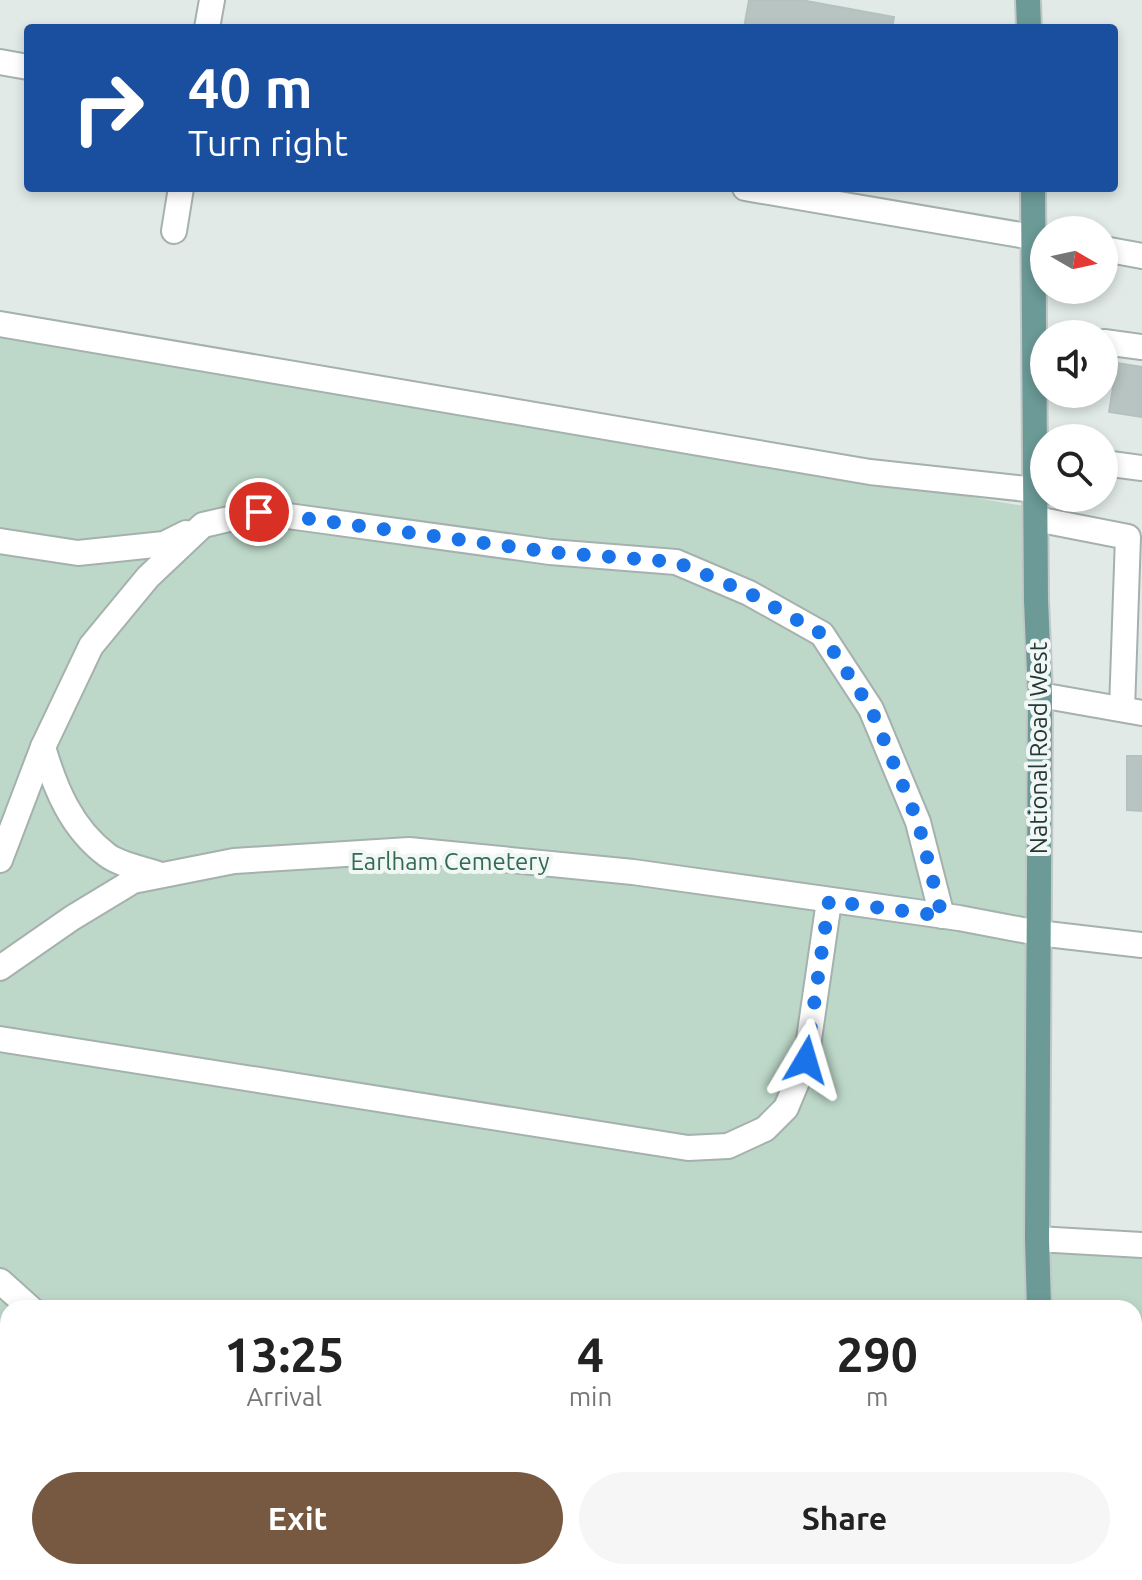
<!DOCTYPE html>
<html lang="en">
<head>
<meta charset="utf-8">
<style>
  :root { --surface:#fff; --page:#f6f6f6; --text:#222; --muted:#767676; --accent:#775942 }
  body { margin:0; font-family:Ubuntu,sans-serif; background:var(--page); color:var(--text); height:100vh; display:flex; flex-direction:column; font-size:30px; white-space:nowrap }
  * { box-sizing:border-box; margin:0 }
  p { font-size:26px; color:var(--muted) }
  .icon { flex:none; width:44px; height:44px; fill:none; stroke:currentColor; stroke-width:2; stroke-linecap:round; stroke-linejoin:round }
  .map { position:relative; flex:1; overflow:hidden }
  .drawer { position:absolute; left:0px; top:1300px; width:1142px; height:280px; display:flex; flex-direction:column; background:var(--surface); border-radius:24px 24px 0 0; box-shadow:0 4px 12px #0003 }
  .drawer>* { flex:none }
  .top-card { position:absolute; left:24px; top:24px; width:1094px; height:168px; border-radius:8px; box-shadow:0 4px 12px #0003; background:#1a4fa0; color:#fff; overflow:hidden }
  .needle { width:52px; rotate:99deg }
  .buttons { position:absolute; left:1030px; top:216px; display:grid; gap:16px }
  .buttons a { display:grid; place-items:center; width:88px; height:88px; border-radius:50%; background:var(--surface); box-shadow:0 4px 12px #0003; font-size:40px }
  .pin { position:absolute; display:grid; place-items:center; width:68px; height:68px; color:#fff; margin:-34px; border:4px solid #fff; border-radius:50%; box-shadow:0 2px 8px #0007 }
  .me { position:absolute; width:88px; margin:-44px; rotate:7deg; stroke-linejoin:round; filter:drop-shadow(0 0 6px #0008) }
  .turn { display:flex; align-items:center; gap:28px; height:168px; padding:0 32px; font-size:36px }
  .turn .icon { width:104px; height:104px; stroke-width:2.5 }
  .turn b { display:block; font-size:56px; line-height:68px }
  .eta { display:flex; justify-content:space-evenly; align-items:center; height:136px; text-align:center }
  .eta b { font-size:48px; font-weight:700; line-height:56px }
  .primary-button { display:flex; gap:16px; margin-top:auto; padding:16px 32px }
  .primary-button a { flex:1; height:92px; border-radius:48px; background:var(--accent); color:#fff; font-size:32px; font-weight:700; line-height:92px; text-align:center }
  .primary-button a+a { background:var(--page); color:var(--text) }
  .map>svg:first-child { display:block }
</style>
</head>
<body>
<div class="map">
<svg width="1142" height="1580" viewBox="0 0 1142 1580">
  <rect width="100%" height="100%" fill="#e1eae7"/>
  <path fill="#bdd8c9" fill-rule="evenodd" d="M0,333L1036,508L1037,1238L1142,1245V1580H0ZM8,1308H1134V1572H8Z"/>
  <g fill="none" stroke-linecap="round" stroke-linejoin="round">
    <path stroke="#90b5c8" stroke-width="8" d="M1134,1384L1142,1383"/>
  </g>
  <g fill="#b7c4c1" stroke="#b4c2bf" stroke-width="2">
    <path d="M749,0H801L894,17L892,28H744Z"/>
    <path d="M1117,363L1142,367V417L1109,412Z"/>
    <path d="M1127,756H1142V811L1127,810Z"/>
  </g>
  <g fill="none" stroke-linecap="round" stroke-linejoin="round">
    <g stroke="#a5b1ae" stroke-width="28">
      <g id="minor">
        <path d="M207,28L212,0"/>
        <path d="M0,62L28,67"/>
        <path d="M745,188L1044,239"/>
        <path d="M174,231L181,188"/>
        <path d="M1104,249L1142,256"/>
        <path d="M0,324L870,472L1036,490"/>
        <path d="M1104,342L1142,347"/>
        <path d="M1104,463L1142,468"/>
        <path d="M1036,519L1128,537L1122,709"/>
        <path d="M0,541L78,553L164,544L186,533"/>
        <path d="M1040,695L1142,713"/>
        <path d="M43,747C55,788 71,828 107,855C120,865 145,869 161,875"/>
        <path d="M0,860L43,747L91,646L148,577L203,525L259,512L550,552L676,562L749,593L822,634L871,709L918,822L942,916"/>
        <path d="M0,968L72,918L133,881L234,861L409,850L633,872L959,918L1038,933L1142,945"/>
        <path d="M0,1039L688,1148L728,1146L765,1129L786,1108L806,1060L829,901"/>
        <path d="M1037,1239L1142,1245"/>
        <path d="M0,1281L30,1308"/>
        <path d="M0,1398H8"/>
        <path d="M0,1534L8,1532"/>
        <path d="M253,1572L256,1580"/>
        <path d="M639,1572L642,1580"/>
        <path d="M809,1572L810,1580"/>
        <path d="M511,1580L521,1572"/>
      </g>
    </g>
    <g stroke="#c2c7c7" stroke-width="28">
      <g id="major">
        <path d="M1028,0L1029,28"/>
        <path d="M1033,188L1036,600L1040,695L1037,1239L1039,1308"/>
        <path d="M1035,1580V1572"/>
      </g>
    </g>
    <use href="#minor" stroke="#fff" stroke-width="24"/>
    <use href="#major" stroke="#6b9a97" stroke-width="24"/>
  </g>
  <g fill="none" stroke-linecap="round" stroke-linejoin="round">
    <path stroke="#1a73e8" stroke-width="14" stroke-dasharray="0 25.2" d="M259,512L550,552L676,562L749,593L822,634L871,709L918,822L942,916L829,901L806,1060"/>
  </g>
  <g text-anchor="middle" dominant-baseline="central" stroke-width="8" stroke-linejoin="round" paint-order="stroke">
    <g font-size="24" fill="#243836" stroke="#f1f7f5">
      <text transform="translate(1038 748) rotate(-90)">National Road West</text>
    </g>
    <g font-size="24" fill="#336a53" stroke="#f1f7f5">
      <text x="450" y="861">Earlham Cemetery</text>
    </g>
  </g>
</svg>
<div class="buttons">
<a><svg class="needle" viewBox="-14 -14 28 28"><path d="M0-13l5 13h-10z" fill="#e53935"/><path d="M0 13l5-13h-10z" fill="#767676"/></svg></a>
<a><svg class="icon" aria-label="sound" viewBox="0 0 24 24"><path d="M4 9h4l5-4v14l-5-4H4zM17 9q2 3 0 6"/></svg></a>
<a><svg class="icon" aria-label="search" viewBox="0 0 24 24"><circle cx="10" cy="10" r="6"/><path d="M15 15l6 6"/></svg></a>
</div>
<div class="pin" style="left:259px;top:512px;background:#d93025"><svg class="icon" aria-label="arrive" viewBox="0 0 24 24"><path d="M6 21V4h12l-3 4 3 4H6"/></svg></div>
<svg class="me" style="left:806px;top:1060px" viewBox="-20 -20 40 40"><path d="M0-17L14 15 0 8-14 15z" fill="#1a73e8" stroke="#fff" stroke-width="4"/></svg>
<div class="top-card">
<div class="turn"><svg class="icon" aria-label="right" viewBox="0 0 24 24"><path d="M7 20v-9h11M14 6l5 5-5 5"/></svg><div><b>40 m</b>Turn right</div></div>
</div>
<section class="drawer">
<div class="eta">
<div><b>13:25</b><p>Arrival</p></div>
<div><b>4</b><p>min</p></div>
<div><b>290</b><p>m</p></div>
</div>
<div class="primary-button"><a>Exit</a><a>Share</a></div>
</section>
</div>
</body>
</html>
